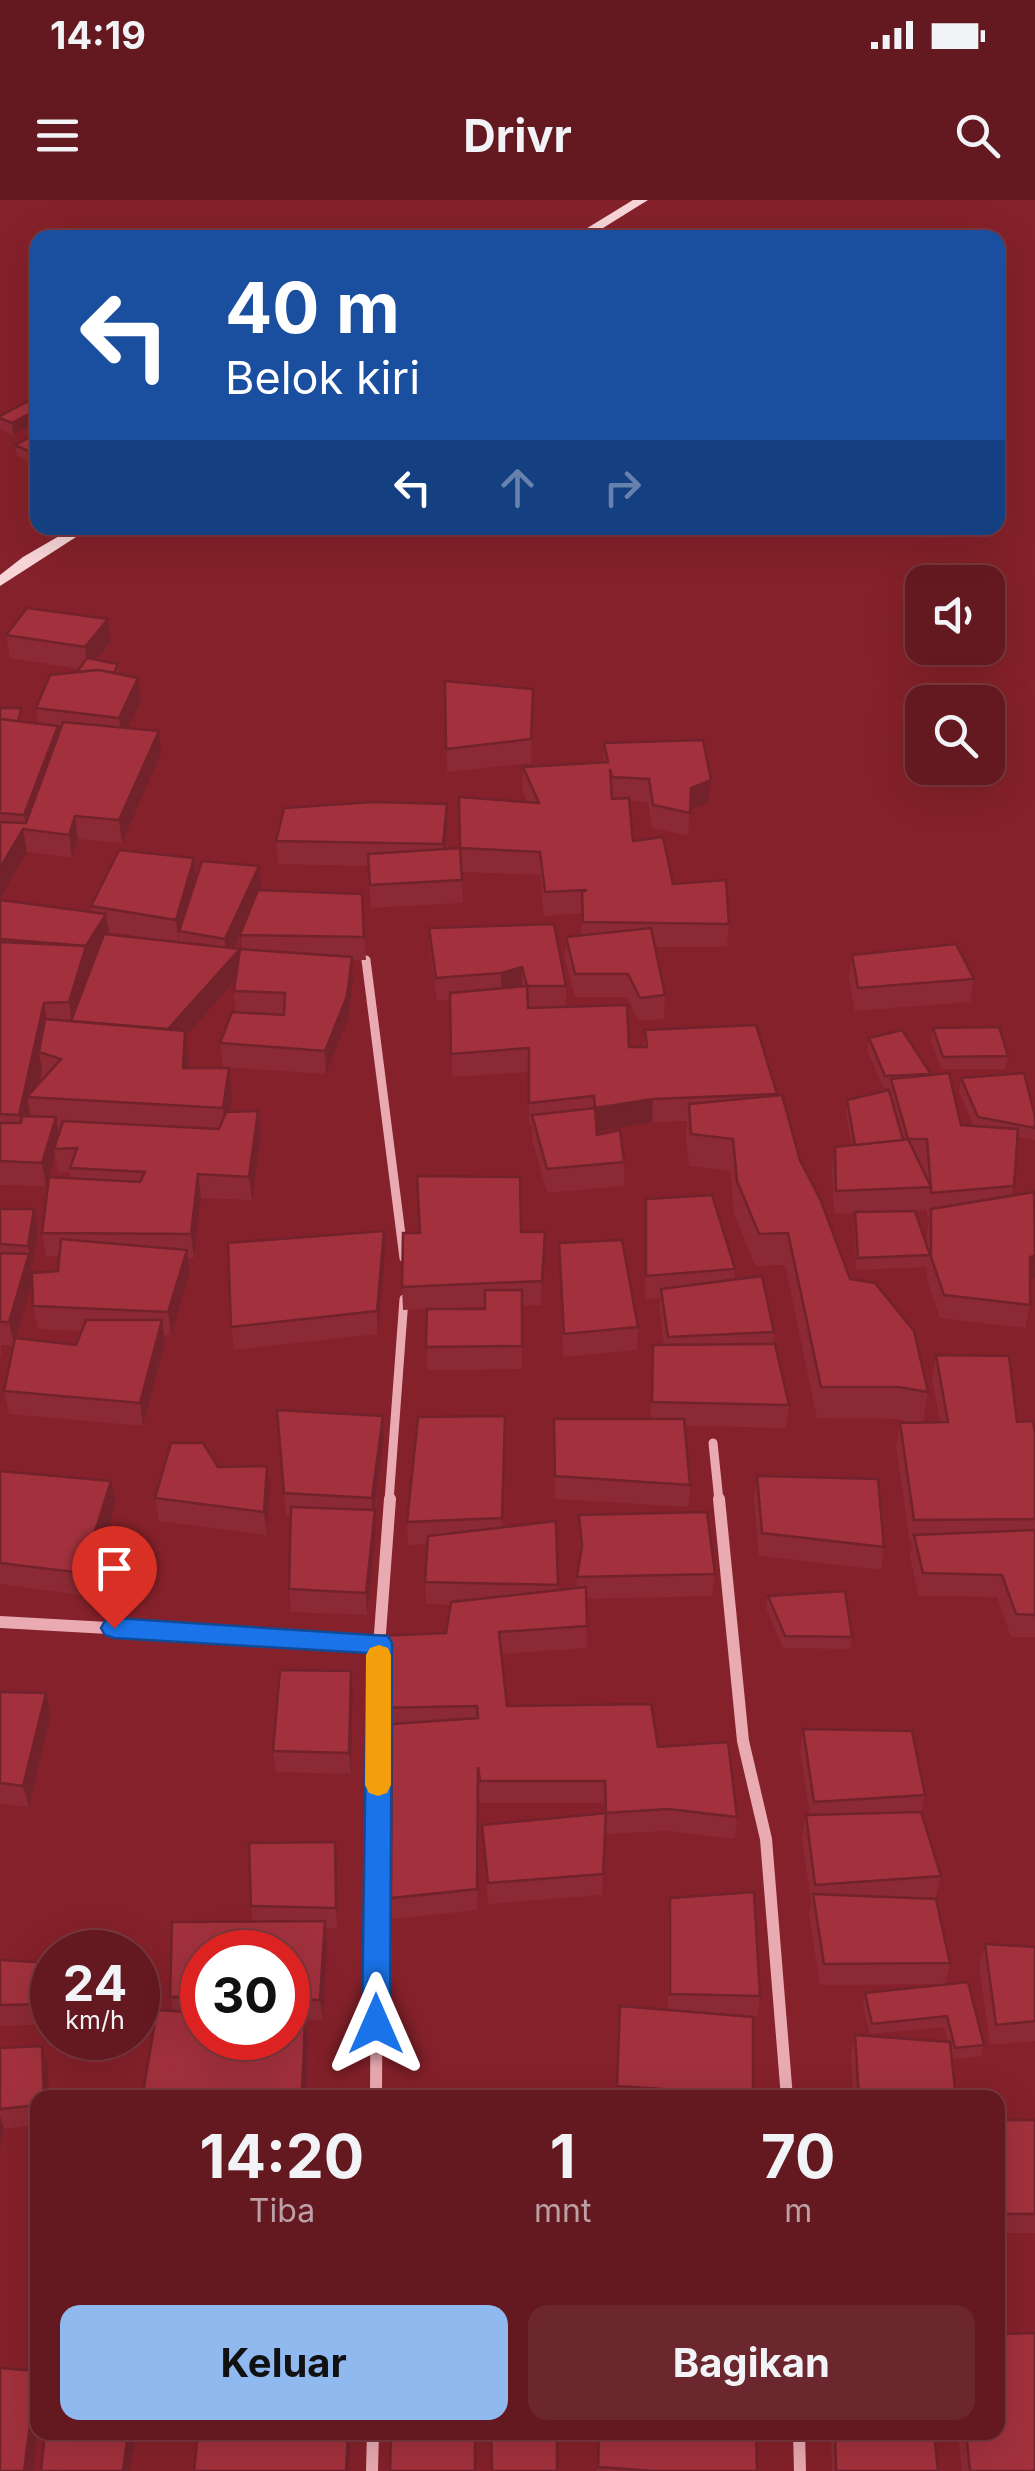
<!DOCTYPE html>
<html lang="id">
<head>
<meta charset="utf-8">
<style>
  :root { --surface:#641920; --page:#6c262d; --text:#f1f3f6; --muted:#bba0a5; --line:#78383e; --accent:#90b9f0 }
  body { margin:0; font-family:Inter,sans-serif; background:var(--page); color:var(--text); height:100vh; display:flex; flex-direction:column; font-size:38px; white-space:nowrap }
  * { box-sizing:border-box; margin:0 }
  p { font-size:32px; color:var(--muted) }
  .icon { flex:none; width:55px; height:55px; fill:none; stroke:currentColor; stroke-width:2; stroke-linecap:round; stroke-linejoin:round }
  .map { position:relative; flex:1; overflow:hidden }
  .details { position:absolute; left:30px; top:1890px; width:975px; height:350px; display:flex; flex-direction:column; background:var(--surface); border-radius:20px; box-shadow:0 10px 40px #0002,0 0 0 2px var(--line) }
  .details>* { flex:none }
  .guide { position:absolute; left:30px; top:30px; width:975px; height:305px; border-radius:20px; box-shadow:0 10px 40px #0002,0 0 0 2px var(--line); background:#1a4fa0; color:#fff; overflow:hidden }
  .tools { position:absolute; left:905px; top:365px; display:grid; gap:20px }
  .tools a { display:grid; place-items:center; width:100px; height:100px; border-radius:20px; background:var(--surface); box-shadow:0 10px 40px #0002,0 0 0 2px var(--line); font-size:50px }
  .speed { position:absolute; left:30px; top:1730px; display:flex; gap:20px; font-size:50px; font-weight:700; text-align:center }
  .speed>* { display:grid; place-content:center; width:130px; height:130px; border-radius:50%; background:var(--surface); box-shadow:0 10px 40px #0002,0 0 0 2px var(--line); line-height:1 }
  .speed small { font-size:25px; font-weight:400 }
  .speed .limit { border:15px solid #d22; background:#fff; color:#111 }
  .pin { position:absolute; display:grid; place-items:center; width:85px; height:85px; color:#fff; margin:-102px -42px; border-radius:50% 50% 50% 0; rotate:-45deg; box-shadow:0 0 10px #0007 }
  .pin .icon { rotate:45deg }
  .me { position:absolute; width:110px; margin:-55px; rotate:0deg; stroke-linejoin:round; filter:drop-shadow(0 0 8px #0008) }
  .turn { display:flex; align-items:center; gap:35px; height:210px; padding:0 30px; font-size:45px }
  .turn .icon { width:130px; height:130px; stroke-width:2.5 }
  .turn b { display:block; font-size:70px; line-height:85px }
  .lanes { display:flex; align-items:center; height:95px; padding:0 30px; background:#0003; justify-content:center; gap:50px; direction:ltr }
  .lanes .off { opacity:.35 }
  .eta { display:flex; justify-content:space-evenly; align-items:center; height:170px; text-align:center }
  .eta b { font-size:60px; font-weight:700; line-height:70px }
  .action { display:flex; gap:20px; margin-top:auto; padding:20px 30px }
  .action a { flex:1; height:115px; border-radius:20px; background:var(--accent); color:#111; font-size:40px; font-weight:700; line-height:115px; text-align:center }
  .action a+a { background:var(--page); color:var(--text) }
  .status { display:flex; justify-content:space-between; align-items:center; height:70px; padding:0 50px; background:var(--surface); direction:ltr }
  .status svg { height:28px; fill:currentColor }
  header { display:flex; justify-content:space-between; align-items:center; height:130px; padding:0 30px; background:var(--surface); font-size:45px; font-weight:700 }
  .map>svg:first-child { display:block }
</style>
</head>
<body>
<div class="status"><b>14:19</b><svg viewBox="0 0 49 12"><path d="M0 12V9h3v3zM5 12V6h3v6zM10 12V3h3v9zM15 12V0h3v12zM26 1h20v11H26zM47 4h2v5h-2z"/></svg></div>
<header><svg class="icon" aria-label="menu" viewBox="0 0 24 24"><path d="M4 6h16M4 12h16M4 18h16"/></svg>Drivr<svg class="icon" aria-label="search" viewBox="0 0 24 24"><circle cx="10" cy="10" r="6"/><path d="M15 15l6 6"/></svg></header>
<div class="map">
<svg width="1035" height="2271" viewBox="0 0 1035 2271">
  <rect width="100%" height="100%" fill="#85212a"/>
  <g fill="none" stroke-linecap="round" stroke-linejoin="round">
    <g stroke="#e9aab1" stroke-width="9">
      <path d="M366,760L404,1058"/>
      <path d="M713,1243L719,1301"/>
      <path d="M389,1301L404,1099"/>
    </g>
    <g stroke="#e9aab1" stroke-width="12">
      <path d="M719,1299L743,1541L766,1639L787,1898"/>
      <path d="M0,1422L379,1443"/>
      <path d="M379,1447L390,1299"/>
      <path d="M376,1898L378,1519"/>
      <path d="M799,2232L800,2271"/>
      <path d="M372,2271L373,2232"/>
    </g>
    <g fill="#f7d5d8" fill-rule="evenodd">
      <path d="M633,0H648L587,38H571Z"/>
      <path d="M73,328H90L0,386V375L23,357Z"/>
    </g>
  </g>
  <g fill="#8b2a34" fill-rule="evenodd">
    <path d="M38,196V222L13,235L0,229V216Z"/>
    <path d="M38,233V266L17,256L15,245Z"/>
    <path d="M6,435L111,442L97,460L118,464L119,474L141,501L128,528L161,554L122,643L78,639L72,658L27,652L0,699V508L23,521V522L38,524L36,508L79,469L10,458Z"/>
    <path d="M445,481L533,489L531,563L447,572Z"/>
    <path d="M604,543L711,580L709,603L690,611L688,636L652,628L648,602L629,601L633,641L673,684L729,724L727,747H655L665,795L664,819L639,821L627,797H575L565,760L566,737L582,735V713L544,716L540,675L462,672L463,703L371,708L368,666L278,664L276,641L447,627L446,649L460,648L528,602L522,590L523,567L603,562Z"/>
    <path d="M194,658L197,678L261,690L362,694L366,760H352L353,780L348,820L326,874L223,867L220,843L236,812L234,791L235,781L186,836L189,868L232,900L231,912L258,911L261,934L252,1000L201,998L194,1058H188L190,1073L171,1135H164L165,1143L143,1226L9,1214L4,1191L14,1145H1L2,1152L0,1160V1009H34L38,1032L32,1069L33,1073L58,1071L59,1056H46L42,1033L49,979L46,986L0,985V700L91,712V706ZM109,732L170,742L109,735ZM242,732V750L234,749ZM55,957L58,973L70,972L71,978L49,977ZM32,1083L33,1106L38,1129L81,1131L76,1145L16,1138Z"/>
    <path d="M429,728L566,786V807L629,847H644L645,830L777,894L800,960L850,1079L928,1192L923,1222H940L932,1178L936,1155L1017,1222L1035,1234V1437H1011L997,1397L919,1396L910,1357L912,1343H910L896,1246L900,1223L914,1222L894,1219L817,1218L785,1065L755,1066L734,1013L730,971L689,966L686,936L687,921L652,922L596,931L597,935L624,962V986L547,993L532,939V926L529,927V872L452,877L450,800L437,801L430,751Z"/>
    <path d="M852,755L974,779L970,802L855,811L849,779Z"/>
    <path d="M933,828L1008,856L1005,869H941L931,841Z"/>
    <path d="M869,838L931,874L961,925L974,926L959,891L961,878L1035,916V940L1017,937L1012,995L1030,1079V1105L1025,1128L940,1118L927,1081V1067L856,1070L854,1024L855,1013L834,1014L832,971L835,947L852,945L846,913L847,900L889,890L890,888H884L867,851ZM927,1010V1016H930L927,1032V1047L909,1011Z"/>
    <path d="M646,999L735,1069L734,1079L774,1132L773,1144L789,1205L786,1228L685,1226L690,1285L689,1307L555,1299L554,1219H650L653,1145H664L660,1113V1098L645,1100Z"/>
    <path d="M521,1032H545L541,1105L522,1106V1169L427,1170V1109L403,1110L402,1087ZM485,1107V1109H427Z"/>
    <path d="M559,1043L638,1127L637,1150L563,1157Z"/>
    <path d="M385,1054L378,1134L234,1150L231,1127Z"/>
    <path d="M383,1216L384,1239L375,1310L376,1333L367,1415L291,1412L289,1389L291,1316H286L284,1293Z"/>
    <path d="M505,1239L502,1327L556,1321L558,1390L576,1388L580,1356L579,1315L715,1374L712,1396L586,1399L587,1448L502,1454L507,1506L658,1547L737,1617L735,1639L666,1631L605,1634L602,1695L488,1704L482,1625L605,1613L604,1603H480L478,1588L477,1710L392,1719L391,1698L392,1529L378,1530L377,1508L446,1433L450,1405L426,1404L425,1382L428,1344L408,1345L407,1322Z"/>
    <path d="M218,1267L270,1288L267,1335L159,1321L155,1298Z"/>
    <path d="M0,1271L111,1281L116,1303L87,1396L0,1384Z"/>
    <path d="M757,1276L884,1347L881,1370L759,1356L754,1299Z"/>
    <path d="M768,1396L852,1437L850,1449L783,1448L766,1408Z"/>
    <path d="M351,1471L353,1493L351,1574L276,1572L273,1551Z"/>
    <path d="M0,1492L46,1493L51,1515L29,1607L0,1604Z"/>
    <path d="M803,1529L925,1595L921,1612L941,1676L936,1697L920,1698L950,1763L945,1784L820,1785L809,1715L811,1702L802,1637L806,1615H810L800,1551Z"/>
    <path d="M335,1642L337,1663L338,1729L326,1728L327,1742L323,1820H298H305L308,1841L306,1898H142L157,1810L173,1811L170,1797L172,1722H253L251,1706L249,1643ZM202,1752H288V1838H202Z"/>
    <path d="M670,1698L760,1796L757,1817H753V1898H616L618,1827L668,1810V1719Z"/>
    <path d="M985,1744L1035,1747V1841L990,1845L979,1765Z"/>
    <path d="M0,1760L52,1763V1824L0,1826Z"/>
    <path d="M968,1782L984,1845L981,1856L953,1859L956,1898H853L851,1855L855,1835L948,1841L944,1827L870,1834L863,1804L865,1793Z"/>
    <path d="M0,1848L48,1866L38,1898V1925L4,1929L0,1951Z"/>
    <rect x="998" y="1920" width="37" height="113"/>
    <path d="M599,2232L757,2271H597Z"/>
    <path d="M831,2232H934L938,2271H832Z"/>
    <path d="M958,2232H998L1035,2271H962Z"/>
  </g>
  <g fill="#71222b">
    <path d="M38,209V222L13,235L12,223Z"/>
    <path d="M108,419L111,442L88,470L85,447Z"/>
    <path d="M138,478L141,501L122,541L119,518Z"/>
    <path d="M58,526L63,558L27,629L24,615Z"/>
    <path d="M159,531L161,554L122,643L119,620Z"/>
    <path d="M711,580L709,603L689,611L691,588Z"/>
    <path d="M447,604V627L444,668L443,644Z"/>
    <path d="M75,616L78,639L72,658L69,635Z"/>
    <path d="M23,629L27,652L0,699V668Z"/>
    <path d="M194,658L197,681L179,731V743L176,720Z"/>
    <path d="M259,666L261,690L227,763L225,739Z"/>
    <path d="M106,714L110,738L90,770L91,779L73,830L69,802L85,748Z"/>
    <path d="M240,749L242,773L186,836L189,863L187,900L160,837Z"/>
    <path d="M352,757L353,780L348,820L326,874L325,851Z"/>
    <path d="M522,767V790L501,797V773Z"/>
    <path d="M44,803L49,835L39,852L42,870L36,898L27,897L31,919L25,947L19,915Z"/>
    <path d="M229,868L232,900L227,941L223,908Z"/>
    <path d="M653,899L652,922L594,932L595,908Z"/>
    <path d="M258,911L261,934L252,1000L249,977Z"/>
    <path d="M56,917L60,941L54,949L55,957L46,986L42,963Z"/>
    <path d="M198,974L201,998L194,1058L191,1034Z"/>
    <path d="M34,1009L38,1032L32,1069L28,1046Z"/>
    <path d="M384,1031L385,1054L378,1134L377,1111Z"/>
    <path d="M545,1032V1056L541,1105L542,1081Z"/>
    <path d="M187,1050L190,1073L171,1135L168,1112Z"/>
    <path d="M29,1054L34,1077L14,1145L9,1122Z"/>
    <path d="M1035,1056V1078L1025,1081L1030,1057Z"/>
    <path d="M162,1120L165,1143L143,1226L140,1203Z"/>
    <path d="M383,1216L384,1239L373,1321L372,1298Z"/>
    <path d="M267,1266L270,1288L267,1335L264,1312Z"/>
    <path d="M111,1281L116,1303L87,1396L82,1373Z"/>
    <path d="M375,1310L376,1333L367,1415L366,1393Z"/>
    <path d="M351,1471L353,1493L351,1574L349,1553Z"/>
    <path d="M46,1493L51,1515L29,1607L23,1586Z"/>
    <path d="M335,1642L337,1663L338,1729L336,1708Z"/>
    <path d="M325,1721L327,1742L323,1820L320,1800Z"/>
    <path d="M305,1820L308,1841L306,1898H303Z"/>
    <path d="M42,1846L48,1866L49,1898H44Z"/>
    <path d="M0,1916L4,1929L0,1951Z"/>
    <path d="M37,2171L38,2232L33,2271H24Z"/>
    <path d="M128,2232H136L130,2271H123Z"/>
    <path d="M348,2232H351L349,2271H346Z"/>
  </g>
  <g fill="#a2313d" stroke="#71222b" stroke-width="2.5" fill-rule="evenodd">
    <path d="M38,196V209L12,223L0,218V216Z"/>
    <path d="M38,233L37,255L15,245Z"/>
    <path d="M27,408L108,419L85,447L6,435Z"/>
    <path d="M87,458L118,464L114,473L99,470L77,472Z"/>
    <path d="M99,470L138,478L119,518L36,508L50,475Z"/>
    <path d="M445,481L533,489L531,539L446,549Z"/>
    <path d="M0,508H21L18,522L0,519Z"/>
    <path d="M0,519L58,526L24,615L0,613Z"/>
    <path d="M63,522L159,531L119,620L75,616L69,635L23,629L0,668V622L26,623Z"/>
    <path d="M703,540L711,580L691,588L690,613L653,605L649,579L612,577L610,569L612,599L629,598L633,641L663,637L673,684L726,680L729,724L583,722L582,692L587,690L545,692L540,652L460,648L459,597L539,603L523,567L608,562L604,543Z"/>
    <path d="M373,602L447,604L443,644L276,641L284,608Z"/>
    <path d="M460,648L462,680L370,685L368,654Z"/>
    <path d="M119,650L194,658L176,720L91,706Z"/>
    <path d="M202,661L259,666L225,739L179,731Z"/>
    <path d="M258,690L362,694L364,737L240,735Z"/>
    <path d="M0,700L106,714L86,746L0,739Z"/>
    <path d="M554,724L566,786H527L522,767L501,773L436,778L429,728Z"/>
    <path d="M651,728L665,795L640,798L628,774H575L566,737Z"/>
    <path d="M104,734L240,749L168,829L71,821Z"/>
    <path d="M0,742L86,746L69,802L44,803L19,915L0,914Z"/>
    <path d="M956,744L974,779L858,788L852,755Z"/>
    <path d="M240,749L352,757L347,796L325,851L220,843L232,812L284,815L285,793L234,791Z"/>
    <path d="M527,786L528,808L627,805L629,847H647L645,830L756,825L777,894L653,899L595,908L594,896L529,903V848L451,854L450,793Z"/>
    <path d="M45,819L185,831L183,868H229L223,908L27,897L61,859L39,852Z"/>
    <path d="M999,827L1008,856L943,857L933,828Z"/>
    <path d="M902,830L931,874L885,876L869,838Z"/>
    <path d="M949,873L961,925L1018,929L1014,986L931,993V987L836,991L835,947L908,939L891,879ZM908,939H927L931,987Z"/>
    <path d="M1024,873L1035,916V928L978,917L961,878Z"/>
    <path d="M889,890L903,940L855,945L847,900Z"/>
    <path d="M782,895L800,960L821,1001L850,1079L875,1083L914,1131L928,1192L899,1187H821L788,1033L759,1034L737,981L733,939L691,934L689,904Z"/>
    <path d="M595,908L597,935L620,930L624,962L547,969L532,915Z"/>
    <path d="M258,911L249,977L198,974L191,1034L42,1033L49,977L140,982L145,972L70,968L77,948L54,949L63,921L219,929L226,912Z"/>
    <path d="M22,916L56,917L42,963L0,961V923H21Z"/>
    <path d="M417,976L520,977L521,1032H545L542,1081L402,1087L403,1033H420Z"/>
    <path d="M1034,992L1035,1056L1030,1057V1105L944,1095L931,1057V1009Z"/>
    <path d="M712,995L735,1069L646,1076V999Z"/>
    <path d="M0,1009H34L28,1046L0,1044Z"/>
    <path d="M915,1011L930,1055L858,1058L855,1012Z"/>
    <path d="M384,1031L377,1111L231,1127L228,1043Z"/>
    <path d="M61,1039L187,1050L168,1112L33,1106L32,1073L58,1071Z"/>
    <path d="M622,1040L638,1127L564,1134L559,1043Z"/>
    <path d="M0,1053L29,1054L9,1122H0Z"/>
    <path d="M762,1076L774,1132L668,1137L661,1089Z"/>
    <path d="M485,1090H522V1146L426,1147L427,1109H485Z"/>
    <path d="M86,1120H162L140,1203L4,1191L15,1138L76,1145Z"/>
    <path d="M775,1144L789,1205L652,1202L653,1145Z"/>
    <path d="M936,1155L1009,1156L1017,1222L1033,1221L1035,1234V1319L914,1320L900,1223L948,1222Z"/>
    <path d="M277,1210L383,1216L372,1298L284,1293Z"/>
    <path d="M505,1216L502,1318L407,1322L418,1217Z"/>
    <path d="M554,1219H684L690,1285L555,1276Z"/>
    <path d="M171,1243H203L218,1267L267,1266L264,1312L155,1298Z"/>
    <path d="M0,1271L111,1281L82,1373L0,1363Z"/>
    <path d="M757,1276L878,1279L884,1347L762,1333Z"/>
    <path d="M291,1307L375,1310L366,1393L289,1389Z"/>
    <path d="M707,1312L715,1374L577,1377L582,1346L579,1315Z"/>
    <path d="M556,1321L558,1385L425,1382L428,1336Z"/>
    <path d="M1035,1330V1415L1016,1414L1002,1375L923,1373L914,1335Z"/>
    <path d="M586,1387L587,1426L499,1432L507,1506L651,1504L658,1547L728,1542L737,1617L668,1609L606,1613L603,1674L488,1683L482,1625L606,1613L605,1581H480L478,1567L477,1689L391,1698L392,1524L478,1518L477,1506L377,1508V1436L446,1433L451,1402Z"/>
    <path d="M845,1391L852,1437L785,1436L768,1396Z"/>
    <path d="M280,1470L351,1471L349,1553L273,1551Z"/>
    <path d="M0,1492L46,1493L23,1586L0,1583Z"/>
    <path d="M803,1529L912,1531L925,1595L814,1602Z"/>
    <path d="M921,1612L941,1676L815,1685L806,1615Z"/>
    <path d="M335,1642L336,1708L251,1706L249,1643Z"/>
    <path d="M754,1692L760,1796L670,1794V1698Z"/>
    <path d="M813,1694L936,1699L950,1763L824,1764Z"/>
    <path d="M325,1721L320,1800L288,1799V1752H202V1797H170L172,1722Z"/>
    <path d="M985,1744L1035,1747V1821L996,1825Z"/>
    <path d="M0,1760L52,1763V1804L0,1805Z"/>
    <path d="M968,1782L984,1845L955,1848L947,1816L872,1824L865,1793Z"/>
    <path d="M620,1806L753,1817V1895L617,1886Z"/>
    <path d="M157,1810L202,1813V1838H288V1819L305,1820L302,1894L205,1891V1898H142Z"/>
    <path d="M855,1835L950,1842L956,1898H859Z"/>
    <path d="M42,1846L44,1898H38V1905L0,1909V1848Z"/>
    <rect x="998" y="1920" width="37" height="94"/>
    <path d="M1035,2133V2271H970L966,2232H998V2134Z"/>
    <path d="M0,2168L37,2171L24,2271H0Z"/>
    <path d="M45,2232H128L123,2271H41Z"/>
    <path d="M198,2232H348L346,2271H194Z"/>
    <path d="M391,2232H475V2271H390Z"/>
    <path d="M491,2232H557V2271H492Z"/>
    <path d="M599,2232H756L757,2271H655L598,2267Z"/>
    <path d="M835,2232H934L938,2271H836Z"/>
  </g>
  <path fill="#1a73e8" stroke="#114b97" stroke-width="2.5" d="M114,1418L388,1436L392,1443L390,1824L386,1833L376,1837L366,1833L362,1824L367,1453L114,1438L105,1435L101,1428L105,1421Z"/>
  <path fill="#f59e0b" d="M379,1445L388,1448L391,1455V1585L387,1593L378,1596L369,1593L365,1585L366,1455L370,1448Z"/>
</svg>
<div class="tools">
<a><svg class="icon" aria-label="sound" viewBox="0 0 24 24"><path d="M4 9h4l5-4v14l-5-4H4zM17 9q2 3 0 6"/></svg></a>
<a><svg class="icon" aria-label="search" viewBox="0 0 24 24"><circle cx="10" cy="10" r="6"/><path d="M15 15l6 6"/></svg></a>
</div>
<div class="speed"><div>24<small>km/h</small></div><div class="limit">30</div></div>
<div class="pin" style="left:114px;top:1428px;background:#d93025"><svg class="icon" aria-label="arrive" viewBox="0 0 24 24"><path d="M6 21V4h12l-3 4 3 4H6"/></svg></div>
<svg class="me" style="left:376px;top:1824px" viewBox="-20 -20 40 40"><path d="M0-17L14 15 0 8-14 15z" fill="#1a73e8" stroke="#fff" stroke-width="4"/></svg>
<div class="guide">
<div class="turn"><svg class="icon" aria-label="left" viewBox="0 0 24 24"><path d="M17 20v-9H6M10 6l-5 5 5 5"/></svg><div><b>40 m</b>Belok kiri</div></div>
<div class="lanes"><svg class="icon" aria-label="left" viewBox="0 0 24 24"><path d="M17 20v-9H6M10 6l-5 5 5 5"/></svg><svg class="icon off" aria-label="ahead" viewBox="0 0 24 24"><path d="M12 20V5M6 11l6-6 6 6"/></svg><svg class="icon off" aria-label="right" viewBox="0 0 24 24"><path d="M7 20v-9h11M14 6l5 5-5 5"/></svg></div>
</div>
<section class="details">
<div class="eta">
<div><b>14:20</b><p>Tiba</p></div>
<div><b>1</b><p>mnt</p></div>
<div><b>70</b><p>m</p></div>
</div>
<div class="action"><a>Keluar</a><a>Bagikan</a></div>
</section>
</div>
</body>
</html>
